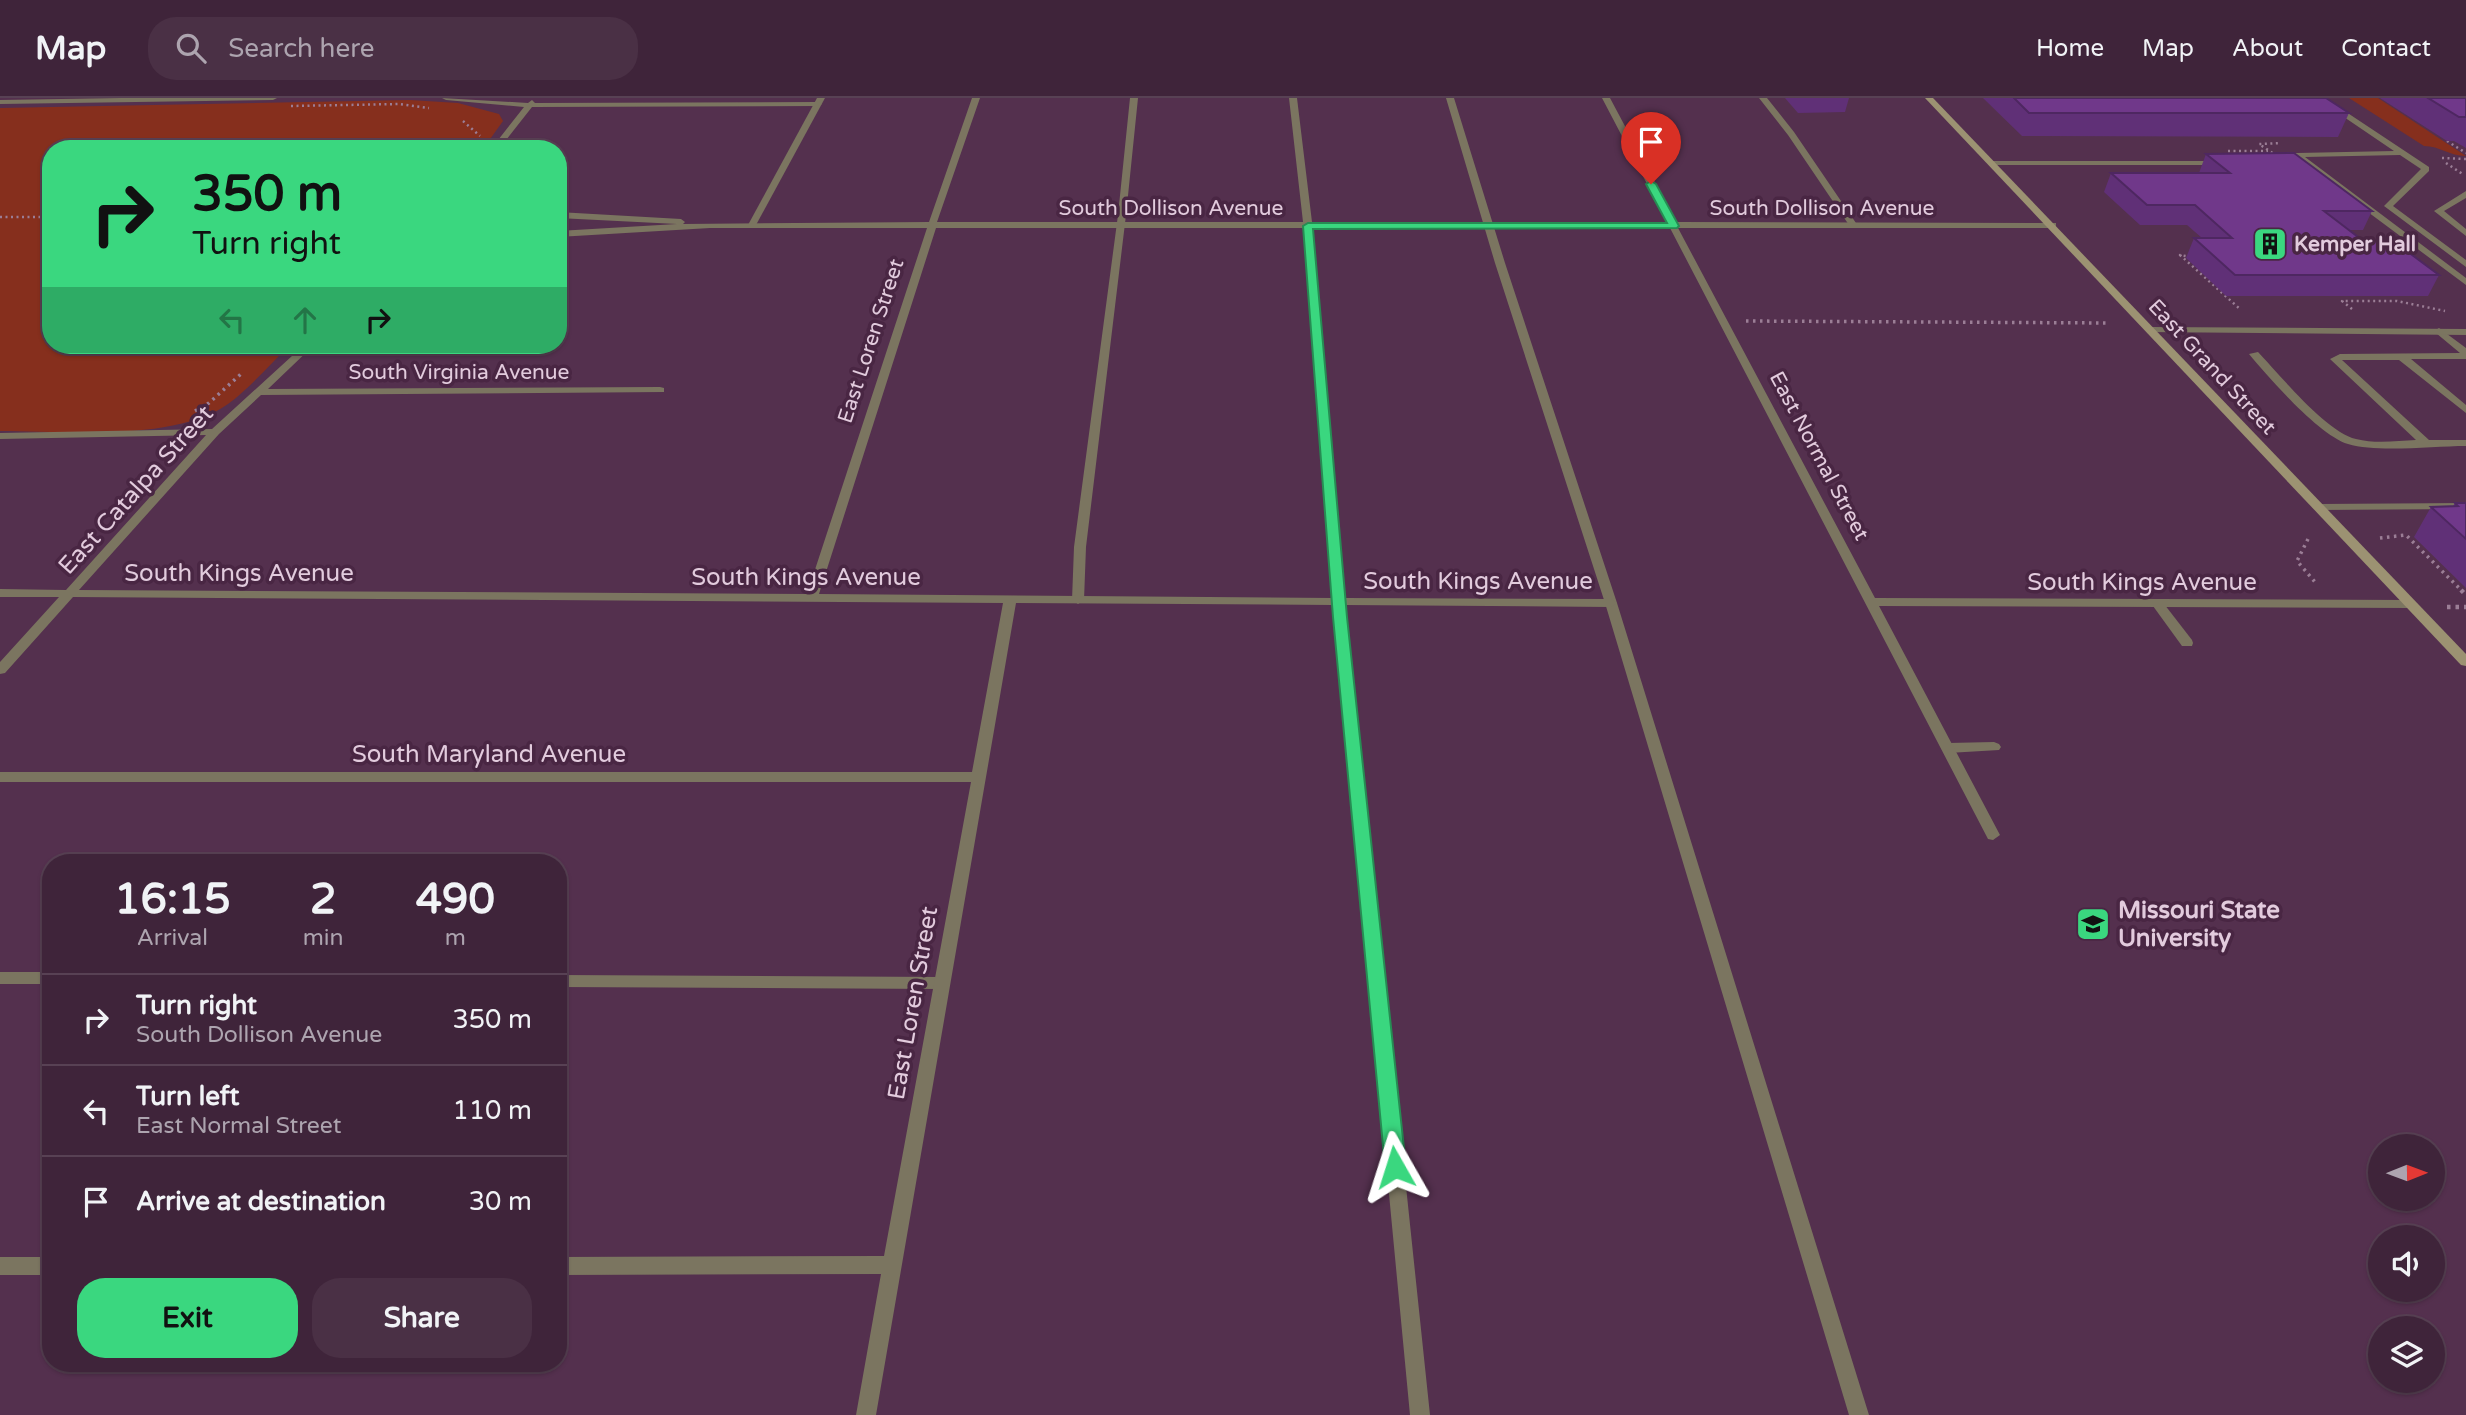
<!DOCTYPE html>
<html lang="en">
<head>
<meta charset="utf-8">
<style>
  :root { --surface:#3f243a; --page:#4a3045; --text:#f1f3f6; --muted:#ada4af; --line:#584154; --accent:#3ad77f }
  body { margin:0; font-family:"Varela Round",sans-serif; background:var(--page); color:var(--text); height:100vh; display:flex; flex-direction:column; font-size:26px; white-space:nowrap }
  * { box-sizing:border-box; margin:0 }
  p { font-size:23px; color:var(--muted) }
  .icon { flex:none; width:38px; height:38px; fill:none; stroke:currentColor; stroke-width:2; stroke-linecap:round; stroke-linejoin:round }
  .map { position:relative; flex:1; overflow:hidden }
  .side { position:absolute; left:42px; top:756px; width:525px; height:518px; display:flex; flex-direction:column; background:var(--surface); border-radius:28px; box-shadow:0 2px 5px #0004,0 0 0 2px var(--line) }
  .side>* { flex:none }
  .hud { position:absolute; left:42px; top:42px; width:525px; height:214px; border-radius:28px; box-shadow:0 2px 5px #0004,0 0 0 2px var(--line); background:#3ad77f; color:#111; overflow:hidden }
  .needle { width:46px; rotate:89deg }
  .buttons { position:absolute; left:2368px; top:1036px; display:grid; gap:14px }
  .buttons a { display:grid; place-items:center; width:77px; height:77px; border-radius:50%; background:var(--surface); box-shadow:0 2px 5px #0004,0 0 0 2px var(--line); font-size:35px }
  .pin { position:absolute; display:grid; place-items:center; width:60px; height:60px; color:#fff; margin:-72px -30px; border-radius:50% 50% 50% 0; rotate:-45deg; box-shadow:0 0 7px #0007 }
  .pin .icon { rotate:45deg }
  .me { position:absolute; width:77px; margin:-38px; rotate:354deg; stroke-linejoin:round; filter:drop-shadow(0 0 5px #0008) }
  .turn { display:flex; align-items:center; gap:24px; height:147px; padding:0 35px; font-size:32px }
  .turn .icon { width:91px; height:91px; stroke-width:2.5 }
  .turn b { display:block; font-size:49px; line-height:60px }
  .lanes { display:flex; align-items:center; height:66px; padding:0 35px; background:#0003; justify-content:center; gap:35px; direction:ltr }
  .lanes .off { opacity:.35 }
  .eta { display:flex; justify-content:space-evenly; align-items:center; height:119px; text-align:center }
  .eta b { font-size:42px; font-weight:800; line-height:49px }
  .action { display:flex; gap:14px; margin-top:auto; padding:14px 35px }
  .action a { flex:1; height:80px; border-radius:28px; background:var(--accent); color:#111; font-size:28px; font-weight:800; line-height:80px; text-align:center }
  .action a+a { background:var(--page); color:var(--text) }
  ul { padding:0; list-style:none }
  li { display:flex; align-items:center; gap:21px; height:91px; padding:0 35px; border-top:2px solid var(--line) }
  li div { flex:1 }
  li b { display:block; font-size:26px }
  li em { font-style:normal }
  header { display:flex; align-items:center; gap:42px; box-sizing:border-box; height:98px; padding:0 35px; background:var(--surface); border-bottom:2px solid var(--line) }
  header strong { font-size:33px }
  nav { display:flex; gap:38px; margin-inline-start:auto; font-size:24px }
  .search { width:490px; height:63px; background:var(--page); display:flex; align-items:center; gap:18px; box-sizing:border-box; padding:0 24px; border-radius:28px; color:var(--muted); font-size:26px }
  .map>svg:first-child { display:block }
</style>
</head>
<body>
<header>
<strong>Map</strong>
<div class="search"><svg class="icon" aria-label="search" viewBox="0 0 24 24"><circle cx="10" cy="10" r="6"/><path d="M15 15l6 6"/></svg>Search here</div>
<nav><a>Home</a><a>Map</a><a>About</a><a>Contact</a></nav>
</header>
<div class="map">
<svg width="2466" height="1317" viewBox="0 0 2466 1317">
  <rect width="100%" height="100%" fill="#54304e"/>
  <g fill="#862f1d">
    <path d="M2349,0H2378L2466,58C2449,58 2440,48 2424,48Z"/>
    <path d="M410,2L458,5L499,16L503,23L483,51H51V247H290C270,266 251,289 228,306C175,344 64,333 0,333V10Z"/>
  </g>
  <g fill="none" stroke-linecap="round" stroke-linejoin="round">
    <g stroke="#9b7e96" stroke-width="2.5" stroke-dasharray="2 3.5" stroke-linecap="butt">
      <path d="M291,8L399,6L429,10"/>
      <path d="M463,23L480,38"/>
      <path d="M2447,43L2466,55"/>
      <path d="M2228,53H2268"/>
      <path d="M2277,58L2259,46L2281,45"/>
      <path d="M2442,60L2466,61"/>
      <path d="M2446,65L2464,77"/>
      <path d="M0,119H51"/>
      <path d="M2191,159L2180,157L2241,212"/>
      <path d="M2352,211L2342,203H2397L2445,213"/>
    </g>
    <g stroke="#9b7e96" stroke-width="3.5" stroke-dasharray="2.5 4.5" stroke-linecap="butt">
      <path d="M1746,223L2109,225"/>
      <path d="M195,313L209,305L242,275"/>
      <path d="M2380,440L2406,437L2463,494"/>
      <path d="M2308,441L2297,463L2315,484"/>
    </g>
    <g stroke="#9b7e96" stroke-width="4.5" stroke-dasharray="3.5 5" stroke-linecap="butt">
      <path d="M2461,492L2466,497"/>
      <path d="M2447,509H2466"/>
    </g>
    <g fill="#7b7560" fill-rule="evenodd">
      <path d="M817,0H825L756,127L749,129L748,127Z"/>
      <path d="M1130,0H1138L1126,117L1086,449L1084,502L1078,506L1072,502L1074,449L1118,117Z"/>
      <path d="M1446,0H1454L1505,165L1617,505L1869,1317H1849L1605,505L1495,165Z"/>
      <path d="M1759,0H1767L1794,34L1858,128L1857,130H1851L1788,37Z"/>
      <path d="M2316,0H2325L2429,69V73L2393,108L2466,162V169L2384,108L2421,71L2400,57L2305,59L2466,180V187L2294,59V55H2297L2394,53Z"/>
      <path d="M1992,63H2214L2218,65L2214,67H1989L1988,65Z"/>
      <path d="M2466,93V100L2444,113L2466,131V138L2434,113Z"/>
      <path d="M2439,230L2466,250V261H2411L2466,307V315L2399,262H2342L2429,342H2466V348C2433,348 2377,355 2348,346C2319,337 2269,280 2249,256L2258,254C2280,277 2326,334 2356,341C2375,346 2397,343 2416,342L2330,261L2340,256L2460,255L2436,235L2434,233Z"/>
      <path d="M2466,405V411L2318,412L2312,409L2318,406Z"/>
      <path d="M2157,501L2161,502L2192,542L2193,545L2192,548H2182L2153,508L2151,505L2153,502Z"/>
      <path d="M1994,644L1999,646L2001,649L1999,652L1948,655L1941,650L1948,645Z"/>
      <rect x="0" y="874" width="51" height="12"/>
      <path d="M558,877L941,879L947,881L949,885L947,889L941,891L558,889Z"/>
    </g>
    <g fill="#7b7560" fill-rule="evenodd">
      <path d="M121,0H277L273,2L0,6V2Z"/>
      <path d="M442,0L528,5L532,2L535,5L818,4L822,6L818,8L532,9L499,51H491L524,9L446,2Z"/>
      <path d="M972,0H980L937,124H1303L1289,0H1297L1312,124H1667L1602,0H1610L1676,124L2056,125V129L2053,130H1678L1875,500L2411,502L2417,506L2411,510L1879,508L2000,737L1993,742L1988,741L1670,130H1312L1345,500L1611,501L1617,505L1611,509L1345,507L1430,1317H1410L1333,507L1016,505L876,1317H856L881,1176L558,1177V1159L884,1158L971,684H0V674H972L1003,505L73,499L5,575L0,576V564L59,499H0V491L66,492L206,337L0,341V335L212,331L304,247H314L268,291L660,289L664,290V294L261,297L219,336L79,492L807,496L927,130H710L558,139V133L677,126L558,120V114L681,121L685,124L683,126L929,124ZM936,130H1304L1332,500L819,496Z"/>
      <path d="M2150,229L2466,231V237L2147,234V230Z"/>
      <rect x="0" y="1159" width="51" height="18"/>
    </g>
    <path fill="#9c9272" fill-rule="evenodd" d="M1925,0H1933L2466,556V568L2461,567Z"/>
  </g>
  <g fill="#603077">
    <path d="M1785,0H1849L1845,14L1798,15Z"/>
    <path d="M1983,0H2326L2349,15L2338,39L2022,38Z"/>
    <path d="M2380,0H2466V50L2454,43H2447Z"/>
    <path d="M2206,56L2372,113L2363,132H2349L2362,142L2439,177L2428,198H2226L2186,160L2194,140H2202L2187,127H2140L2104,94L2111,75H2199Z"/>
    <path d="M2455,405H2466V490L2414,439L2431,409L2453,408Z"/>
  </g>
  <g fill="#70388a" stroke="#4e2761" stroke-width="2">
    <path d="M2014,0H2326L2349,15H2029Z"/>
    <path d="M2428,0H2466V19H2459Z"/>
    <path d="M2294,55L2372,113H2324L2362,142H2392L2439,177H2235L2194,140H2232L2195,107H2147L2111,75H2230L2206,56Z"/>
    <path d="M2455,405H2466V441L2431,409L2458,408Z"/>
  </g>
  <path fill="#3ad77f" stroke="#268c53" stroke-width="2" d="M1651,83L1656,86L1679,128L1677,130L1313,131L1347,519L1406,1069L1403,1076L1395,1078L1388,1076L1385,1069L1333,519L1303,128L1308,125H1667L1646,86Z"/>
  <defs>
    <g id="building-square" transform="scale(1.75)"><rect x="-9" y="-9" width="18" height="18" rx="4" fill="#3ad77f" stroke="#492643"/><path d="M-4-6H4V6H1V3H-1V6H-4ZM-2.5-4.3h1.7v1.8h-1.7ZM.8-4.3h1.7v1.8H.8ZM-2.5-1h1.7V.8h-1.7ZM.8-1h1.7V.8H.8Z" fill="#111"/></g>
    <g id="university-square" transform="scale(1.75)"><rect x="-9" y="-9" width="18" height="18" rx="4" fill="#3ad77f" stroke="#492643"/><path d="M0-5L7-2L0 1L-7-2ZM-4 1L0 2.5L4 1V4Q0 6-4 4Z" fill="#111"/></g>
  </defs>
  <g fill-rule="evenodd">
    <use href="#building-square" x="2270" y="146"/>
    <use href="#university-square" x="2093" y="826"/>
  </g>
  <g text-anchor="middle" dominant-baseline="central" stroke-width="7" stroke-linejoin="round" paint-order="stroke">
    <g font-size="21" fill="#e2cbdd" stroke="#492643">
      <text x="1171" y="110">South Dollison Avenue</text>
      <text x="1822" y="110">South Dollison Avenue</text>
      <text transform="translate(871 243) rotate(-72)">East Loren Street</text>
      <text transform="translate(2212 269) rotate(47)">East Grand Street</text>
      <text x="459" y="274">South Virginia Avenue</text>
      <text transform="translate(1819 358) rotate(62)">East Normal Street</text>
    </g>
    <g font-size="21" font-weight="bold" fill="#e2cbdd" stroke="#492643" text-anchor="start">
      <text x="2294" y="146">Kemper Hall</text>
    </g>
    <g font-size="24" fill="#e2cbdd" stroke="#492643">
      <text transform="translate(136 392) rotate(-48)">East Catalpa Street</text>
      <text x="239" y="475">South Kings Avenue</text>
      <text x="806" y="479">South Kings Avenue</text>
      <text x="1478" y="483">South Kings Avenue</text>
      <text x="2142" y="484">South Kings Avenue</text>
      <text x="489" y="656">South Maryland Avenue</text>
      <text transform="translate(913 905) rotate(-80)">East Loren Street</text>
    </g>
    <g font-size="24" font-weight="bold" fill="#e2cbdd" stroke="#492643" text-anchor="start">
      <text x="2118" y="812">Missouri State<tspan x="2118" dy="28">University</tspan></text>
    </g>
  </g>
</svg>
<div class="buttons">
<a><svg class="needle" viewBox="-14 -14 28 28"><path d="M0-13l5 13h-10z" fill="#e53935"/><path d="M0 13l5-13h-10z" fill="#ada4af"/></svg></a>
<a><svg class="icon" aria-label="sound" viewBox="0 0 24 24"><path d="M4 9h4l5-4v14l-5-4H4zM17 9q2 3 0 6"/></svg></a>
<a><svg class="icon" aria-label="layers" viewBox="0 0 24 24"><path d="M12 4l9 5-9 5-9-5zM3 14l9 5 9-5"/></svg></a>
</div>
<div class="pin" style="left:1651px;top:86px;background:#d93025"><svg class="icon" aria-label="arrive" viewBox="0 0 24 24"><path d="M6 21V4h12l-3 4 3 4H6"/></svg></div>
<svg class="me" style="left:1395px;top:1069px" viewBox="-20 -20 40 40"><path d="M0-17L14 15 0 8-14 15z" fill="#3ad77f" stroke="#fff" stroke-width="4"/></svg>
<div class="hud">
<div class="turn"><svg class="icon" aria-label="right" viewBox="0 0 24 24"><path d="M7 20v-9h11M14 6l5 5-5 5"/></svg><div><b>350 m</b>Turn right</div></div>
<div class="lanes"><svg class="icon off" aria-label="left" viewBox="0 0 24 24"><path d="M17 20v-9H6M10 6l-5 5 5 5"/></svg><svg class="icon off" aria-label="ahead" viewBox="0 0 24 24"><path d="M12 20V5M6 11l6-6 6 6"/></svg><svg class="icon" aria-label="right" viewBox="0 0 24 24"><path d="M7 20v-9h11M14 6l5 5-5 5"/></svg></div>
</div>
<section class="side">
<div class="eta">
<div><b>16:15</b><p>Arrival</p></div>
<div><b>2</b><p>min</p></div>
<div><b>490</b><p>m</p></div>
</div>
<ul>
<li><svg class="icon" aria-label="right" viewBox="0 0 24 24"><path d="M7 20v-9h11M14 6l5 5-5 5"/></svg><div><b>Turn right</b><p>South Dollison Avenue</p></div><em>350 m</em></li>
<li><svg class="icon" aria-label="left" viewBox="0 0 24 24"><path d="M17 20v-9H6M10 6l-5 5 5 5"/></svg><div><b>Turn left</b><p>East Normal Street</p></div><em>110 m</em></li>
<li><svg class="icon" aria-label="arrive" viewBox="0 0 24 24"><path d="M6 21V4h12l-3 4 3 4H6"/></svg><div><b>Arrive at destination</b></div><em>30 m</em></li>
</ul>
<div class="action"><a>Exit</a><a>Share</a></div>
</section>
</div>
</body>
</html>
